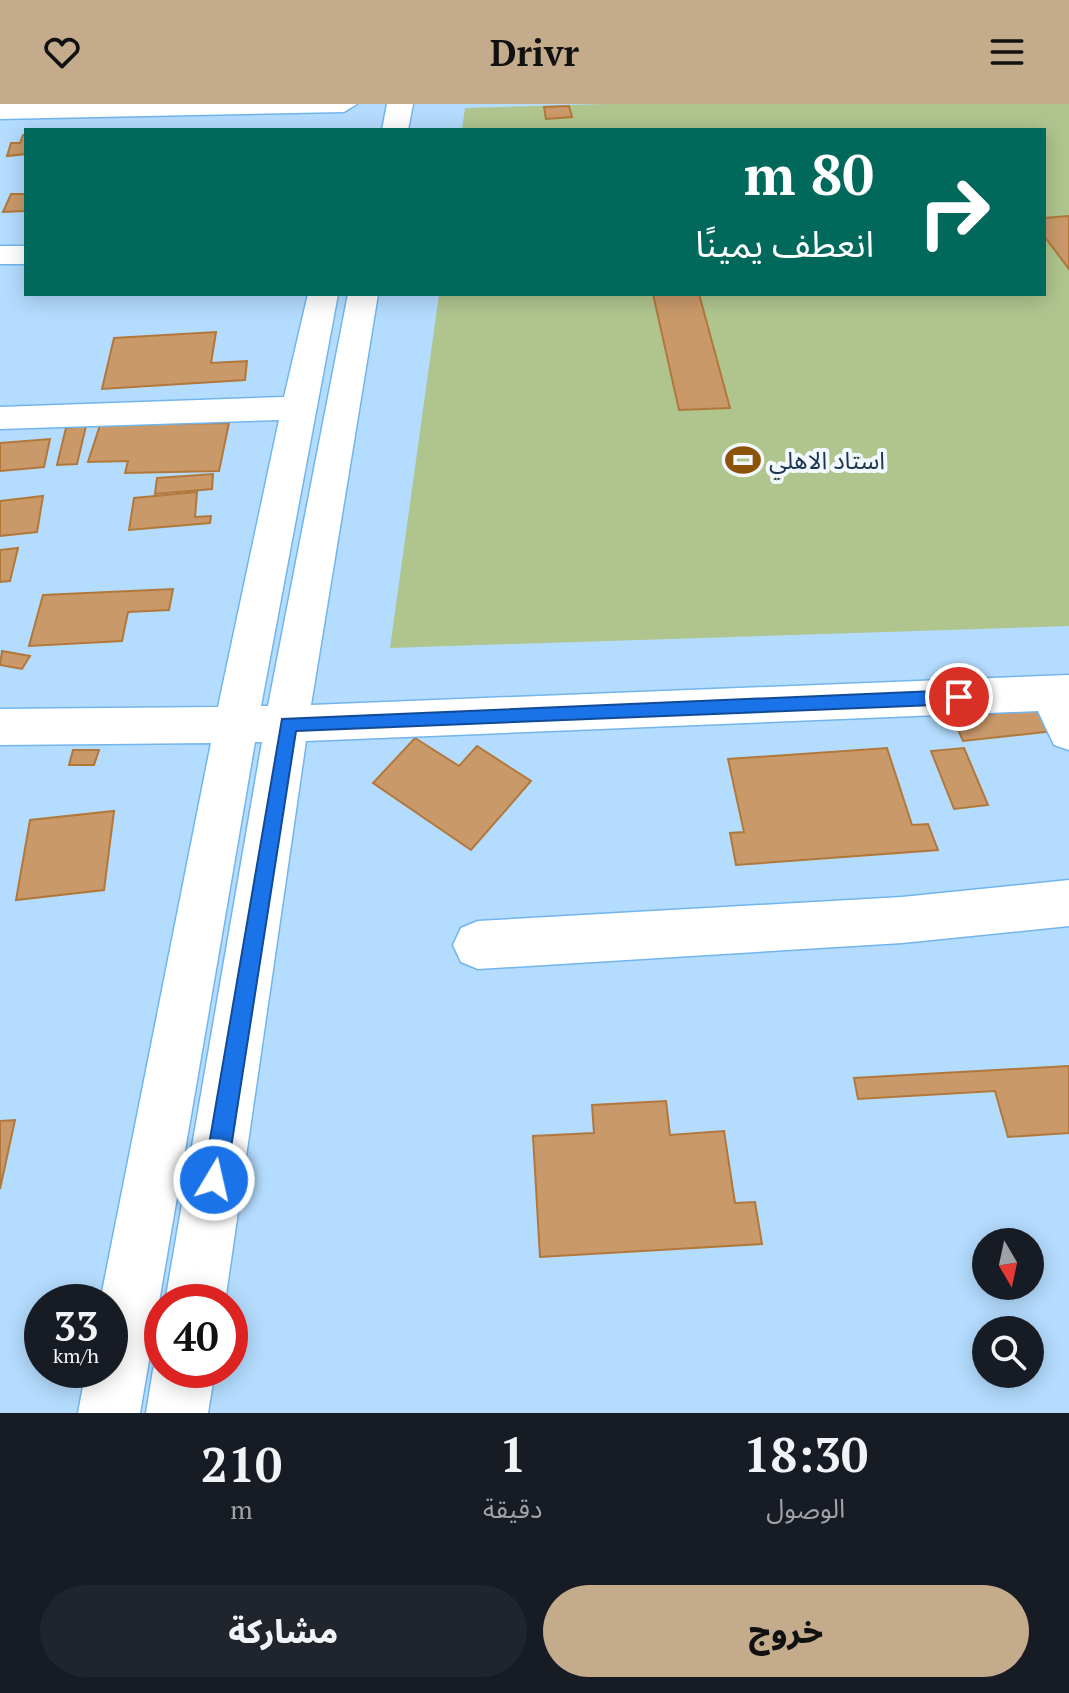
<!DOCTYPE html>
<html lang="ar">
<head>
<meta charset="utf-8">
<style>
  :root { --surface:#171b24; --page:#20242c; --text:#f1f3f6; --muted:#9ea1a6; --accent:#c4ab8c }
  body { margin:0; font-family:"PT Serif","Noto Sans Arabic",serif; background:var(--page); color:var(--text); direction:rtl; height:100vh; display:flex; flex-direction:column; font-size:30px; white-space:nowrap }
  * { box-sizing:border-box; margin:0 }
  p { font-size:26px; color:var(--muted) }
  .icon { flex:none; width:44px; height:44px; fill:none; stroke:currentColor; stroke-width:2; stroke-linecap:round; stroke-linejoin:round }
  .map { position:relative; height:1309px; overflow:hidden; direction:ltr }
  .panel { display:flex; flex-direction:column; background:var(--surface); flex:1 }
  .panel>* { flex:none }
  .guide { position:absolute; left:24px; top:24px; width:1022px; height:168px; border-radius:0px; box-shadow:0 4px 20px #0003; direction:rtl; background:#00695c; color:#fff; overflow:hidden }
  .needle { width:52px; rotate:171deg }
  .tools { position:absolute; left:972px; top:1124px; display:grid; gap:16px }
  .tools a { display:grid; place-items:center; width:72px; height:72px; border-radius:50%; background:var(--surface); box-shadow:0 4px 20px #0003; font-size:40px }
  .speed { position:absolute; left:24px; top:1180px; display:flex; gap:16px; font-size:40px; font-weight:700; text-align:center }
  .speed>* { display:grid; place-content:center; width:104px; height:104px; border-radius:50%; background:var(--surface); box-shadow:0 4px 20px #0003; line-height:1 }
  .speed small { font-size:20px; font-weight:400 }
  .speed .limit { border:12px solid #d22; background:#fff; color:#111 }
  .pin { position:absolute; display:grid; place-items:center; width:68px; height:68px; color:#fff; margin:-34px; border:4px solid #fff; border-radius:50%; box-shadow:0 2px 8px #0007 }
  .me { position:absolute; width:88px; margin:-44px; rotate:9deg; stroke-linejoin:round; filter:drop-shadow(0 0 6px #0008) }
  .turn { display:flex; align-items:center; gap:28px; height:168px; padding:0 40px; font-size:36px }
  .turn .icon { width:104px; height:104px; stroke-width:2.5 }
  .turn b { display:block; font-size:56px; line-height:68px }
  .eta { display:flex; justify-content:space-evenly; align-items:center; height:136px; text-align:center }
  .eta b { font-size:48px; font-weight:800; line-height:56px }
  .primary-button { display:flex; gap:16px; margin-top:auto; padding:16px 40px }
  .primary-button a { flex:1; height:92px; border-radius:48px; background:var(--accent); color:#111; font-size:32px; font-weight:800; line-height:92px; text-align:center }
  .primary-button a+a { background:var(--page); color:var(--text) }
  header { display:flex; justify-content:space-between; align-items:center; height:104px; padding:0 40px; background:var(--accent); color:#111; font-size:36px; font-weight:800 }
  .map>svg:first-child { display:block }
</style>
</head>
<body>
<header><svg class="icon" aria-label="menu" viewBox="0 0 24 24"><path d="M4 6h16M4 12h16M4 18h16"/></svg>Drivr<svg class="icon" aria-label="heart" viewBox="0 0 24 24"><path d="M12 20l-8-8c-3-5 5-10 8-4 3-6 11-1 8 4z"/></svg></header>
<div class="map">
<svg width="1069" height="1309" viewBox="0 0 1069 1309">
  <rect width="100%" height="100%" fill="#b4dcfe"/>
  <path fill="#b0c58e" d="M603,0H1069V522L390,544L439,190H1044V26H462L465,4Z"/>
  <g fill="#c9996a" stroke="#b2783b" stroke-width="2">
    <path d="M569,2L572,13L546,15L544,3Z"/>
    <path d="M23,31H26V50L7,52L11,39H20Z"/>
    <path d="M11,90H26V107L3,108Z"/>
    <path d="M1069,112V165L1044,132V114Z"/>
    <path d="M653,190H699L730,304L679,306Z"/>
    <path d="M216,228L211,259L247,257L245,276L102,285L114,234Z"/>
    <path d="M229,319L219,367L125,369L128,357L88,358L100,321Z"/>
    <path d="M86,322L77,360L57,361L66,324Z"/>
    <path d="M50,335L44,363L0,367V339Z"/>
    <path d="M213,370L212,385L155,390L157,374Z"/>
    <path d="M197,388L195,413L211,412L210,419L129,426L134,394Z"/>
    <path d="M43,392L37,428L0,432V397Z"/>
    <path d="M18,444L10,477L0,478V446Z"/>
    <path d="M173,485L169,506L128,508L122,537L29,542L43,491Z"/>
    <path d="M2,547L30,552L22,565L0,561Z"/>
    <path d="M1052,603L1064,626L963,637L953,614Z"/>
    <path d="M415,634L459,662L477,642L531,677L471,746L373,679Z"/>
    <path d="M887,644L912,721L928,720L938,746L736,761L730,729L744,728L728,655Z"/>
    <path d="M964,644L988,701L954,705L931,647Z"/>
    <path d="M73,646H99L94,661H69Z"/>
    <path d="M114,707L104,786L16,796L30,716Z"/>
    <path d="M1069,962V1029L1008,1033L995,987L858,995L854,974Z"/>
    <path d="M666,997L670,1031L724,1027L735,1099L755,1098L762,1140L540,1153L533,1032L594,1029L592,1001Z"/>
    <path d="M15,1016L0,1085V1017Z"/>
  </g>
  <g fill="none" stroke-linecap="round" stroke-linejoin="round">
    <g stroke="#72b5ec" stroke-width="3">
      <g id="minor">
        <path d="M0,0H357L344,8L0,15Z"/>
        <path d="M387,0H413L408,26H382Z"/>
        <rect x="0" y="142" width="26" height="18"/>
        <path d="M308,190H338L261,602H268L348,190H378L311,601L1069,571V646L1054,641L1038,607L306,637L225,1198H165L262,638H255L140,1309H78L86,1266H110V1198H100L211,639L0,641V605L218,603L279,316L0,325V303L284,293Z"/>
        <path d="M1069,776V822L902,839L478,865L461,858L453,841L461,824L478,817L902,793Z"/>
        <path d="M162,1245V1266H215L208,1309H146L153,1266Z"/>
      </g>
    </g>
    <use href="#minor" fill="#fff" fill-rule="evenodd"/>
  </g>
  <path fill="#1a73e8" stroke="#114b97" stroke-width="2" d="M959,586L968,593L959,600L296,627L226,1076L223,1084L214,1088L206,1084L203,1076L282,615Z"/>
  <defs>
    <g id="stadium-bare" transform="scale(2.76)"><path d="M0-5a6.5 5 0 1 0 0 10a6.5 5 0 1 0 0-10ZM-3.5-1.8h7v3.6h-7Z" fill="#8c540a" stroke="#f2f8fe" stroke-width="2.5" paint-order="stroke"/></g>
  </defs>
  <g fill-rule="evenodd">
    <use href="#stadium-bare" x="743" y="356"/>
  </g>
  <g text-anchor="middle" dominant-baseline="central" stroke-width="8" stroke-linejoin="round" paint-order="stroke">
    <g font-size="24" fill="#1b374d" stroke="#f2f8fe" text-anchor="start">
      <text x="769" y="356">استاد الاهلي</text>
    </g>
  </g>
</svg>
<div class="tools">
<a><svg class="needle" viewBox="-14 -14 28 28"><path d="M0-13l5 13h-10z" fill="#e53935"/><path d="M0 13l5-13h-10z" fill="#9ea1a6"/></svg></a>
<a><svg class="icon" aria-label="search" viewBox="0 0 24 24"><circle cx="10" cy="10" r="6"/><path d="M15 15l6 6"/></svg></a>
</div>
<div class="speed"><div>33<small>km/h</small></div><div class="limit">40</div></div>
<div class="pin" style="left:959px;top:593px;background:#d93025"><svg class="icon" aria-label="arrive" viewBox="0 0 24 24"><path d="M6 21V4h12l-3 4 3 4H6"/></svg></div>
<svg class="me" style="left:214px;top:1076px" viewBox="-20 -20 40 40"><circle r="17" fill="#1a73e8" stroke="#fff" stroke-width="3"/><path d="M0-11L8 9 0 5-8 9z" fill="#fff"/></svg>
<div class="guide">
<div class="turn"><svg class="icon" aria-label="right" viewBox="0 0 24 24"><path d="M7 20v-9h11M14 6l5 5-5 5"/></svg><div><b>80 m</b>انعطف يمينًا</div></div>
</div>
</div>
<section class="panel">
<div class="eta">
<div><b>18:30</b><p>الوصول</p></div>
<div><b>1</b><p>دقيقة</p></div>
<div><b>210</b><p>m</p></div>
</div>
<div class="primary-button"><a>خروج</a><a>مشاركة</a></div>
</section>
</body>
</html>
